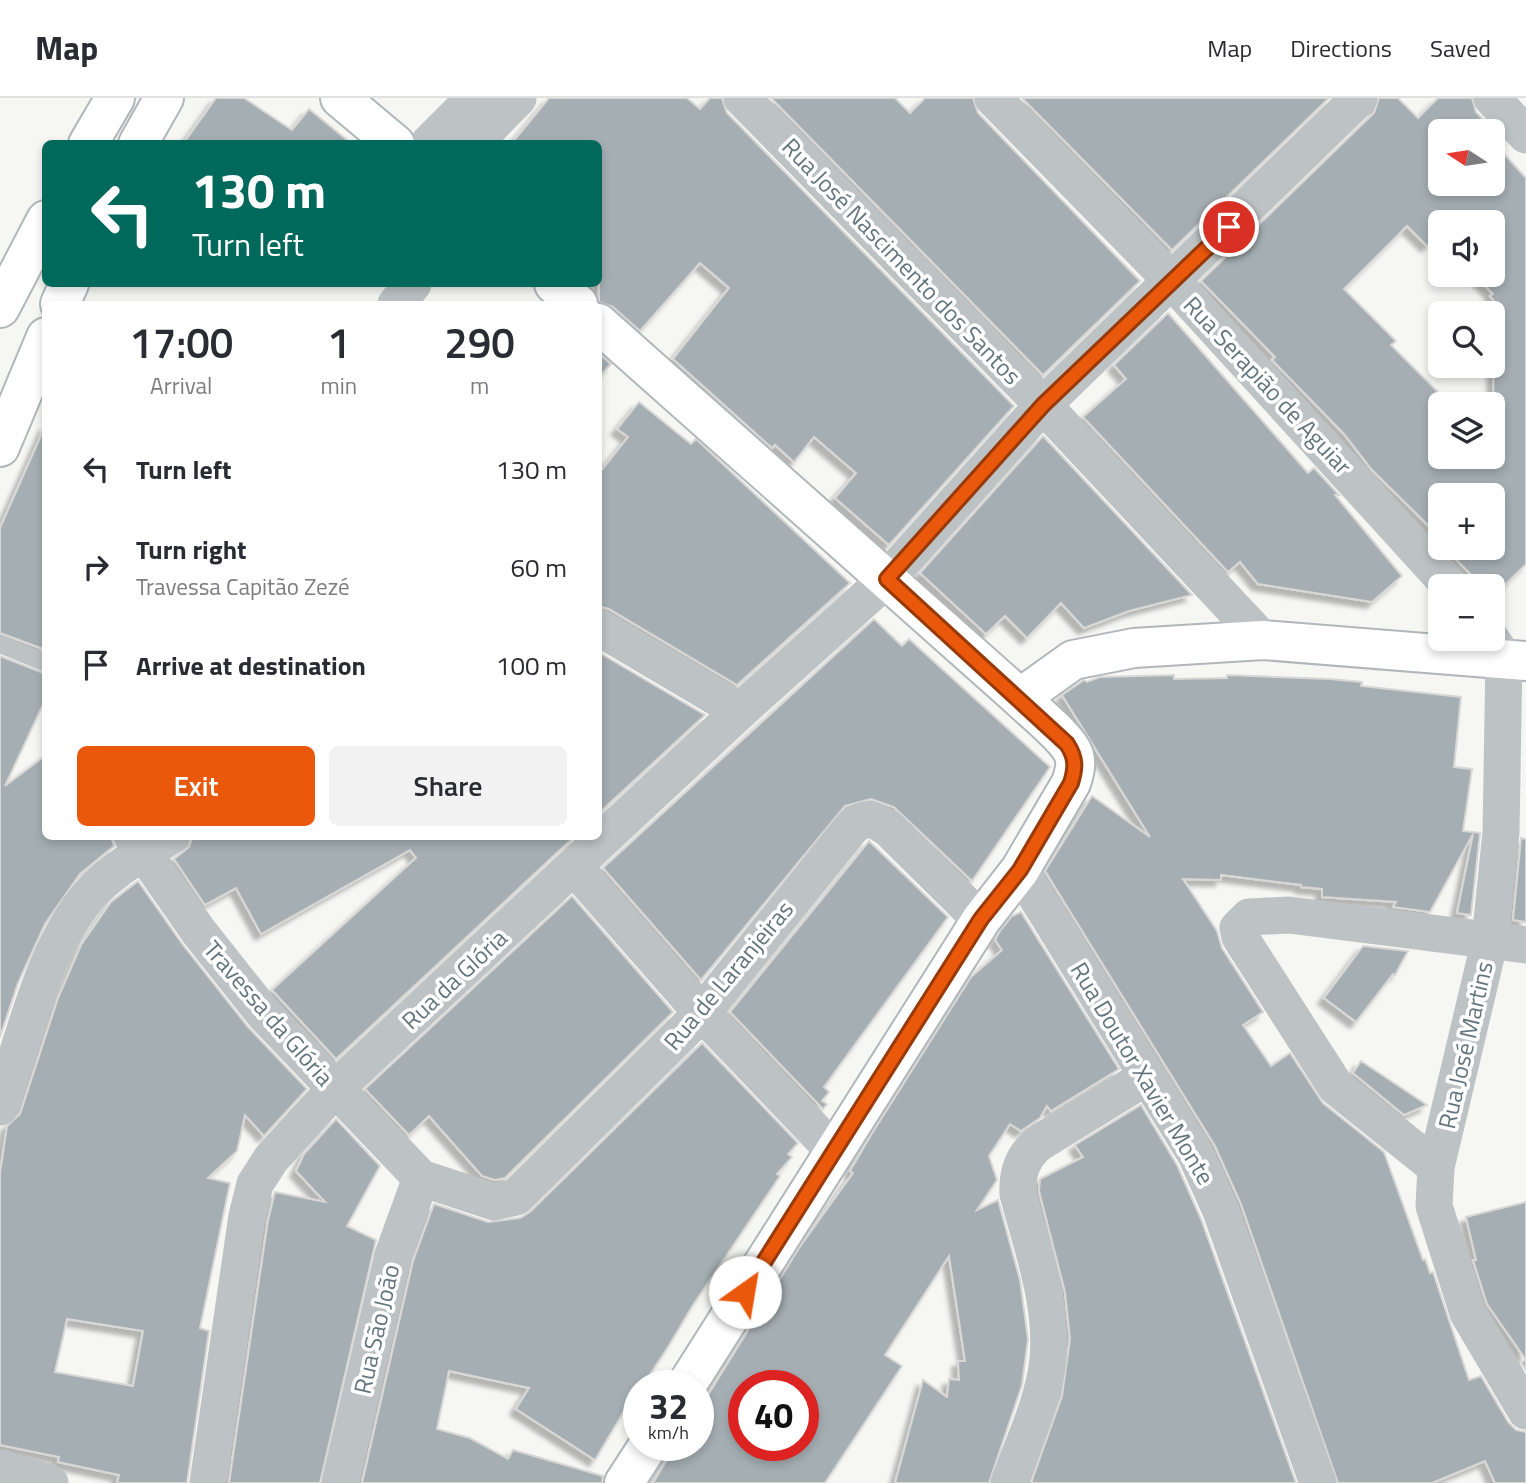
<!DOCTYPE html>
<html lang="en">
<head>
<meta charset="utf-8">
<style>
  :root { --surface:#fff; --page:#f2f2f3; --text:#2b2b33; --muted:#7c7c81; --line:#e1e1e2; --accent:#ea580c }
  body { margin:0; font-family:"Titillium Web",sans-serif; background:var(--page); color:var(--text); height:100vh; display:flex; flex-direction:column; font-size:26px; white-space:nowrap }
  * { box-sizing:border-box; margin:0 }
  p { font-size:23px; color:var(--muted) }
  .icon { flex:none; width:38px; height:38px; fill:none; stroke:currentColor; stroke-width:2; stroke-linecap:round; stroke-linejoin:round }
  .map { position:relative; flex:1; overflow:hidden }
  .drawer { position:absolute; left:42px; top:203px; width:560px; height:539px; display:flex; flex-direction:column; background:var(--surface); border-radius:10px; box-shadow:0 4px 10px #0003 }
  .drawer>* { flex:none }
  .guide { position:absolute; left:42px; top:42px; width:560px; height:147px; border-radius:10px; box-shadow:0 4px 10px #0003; background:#00695c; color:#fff; overflow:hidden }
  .needle { width:46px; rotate:282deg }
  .controls { position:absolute; left:1428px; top:21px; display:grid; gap:14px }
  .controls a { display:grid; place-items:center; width:77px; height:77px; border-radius:10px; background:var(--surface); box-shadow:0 4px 10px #0003; font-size:35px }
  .speed { position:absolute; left:623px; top:1272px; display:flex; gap:14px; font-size:35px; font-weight:700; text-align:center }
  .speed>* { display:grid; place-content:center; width:91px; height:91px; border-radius:50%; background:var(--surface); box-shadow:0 4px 10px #0003; line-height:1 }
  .speed small { font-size:18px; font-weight:400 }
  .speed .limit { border:10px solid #d22; background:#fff; color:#111 }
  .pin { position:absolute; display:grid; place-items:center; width:60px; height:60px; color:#fff; margin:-30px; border:4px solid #fff; border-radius:50%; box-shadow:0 2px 7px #0007 }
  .me { position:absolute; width:77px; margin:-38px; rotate:32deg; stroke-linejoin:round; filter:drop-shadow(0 0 5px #0008) }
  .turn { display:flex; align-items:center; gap:24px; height:147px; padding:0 35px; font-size:32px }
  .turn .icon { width:91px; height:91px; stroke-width:2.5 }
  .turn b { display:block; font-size:49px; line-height:60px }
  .eta { display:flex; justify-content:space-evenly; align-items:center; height:119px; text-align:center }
  .eta b { font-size:42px; font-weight:600; line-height:49px }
  .action { display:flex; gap:14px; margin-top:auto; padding:14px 35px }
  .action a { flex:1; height:80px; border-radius:10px; background:var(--accent); color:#fff; font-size:28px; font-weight:600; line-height:80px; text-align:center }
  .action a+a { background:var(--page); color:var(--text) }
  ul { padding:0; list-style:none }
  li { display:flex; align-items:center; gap:21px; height:98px; padding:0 35px }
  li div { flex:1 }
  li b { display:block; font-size:26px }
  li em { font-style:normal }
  header { display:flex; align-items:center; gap:42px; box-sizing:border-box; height:98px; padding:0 35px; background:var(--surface); border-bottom:2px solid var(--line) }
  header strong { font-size:33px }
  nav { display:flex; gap:38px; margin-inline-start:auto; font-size:24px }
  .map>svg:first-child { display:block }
</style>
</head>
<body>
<header>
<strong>Map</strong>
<nav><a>Map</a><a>Directions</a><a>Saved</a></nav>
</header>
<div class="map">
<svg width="1526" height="1385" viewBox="0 0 1526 1385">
  <defs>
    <filter id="shadow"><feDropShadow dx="-6" dy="6" stdDeviation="2" flood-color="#0004"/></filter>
  </defs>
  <rect width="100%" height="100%" fill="#f6f6f3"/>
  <g fill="#a5afb3" stroke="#d8d7d6" stroke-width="2" fill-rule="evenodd" filter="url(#shadow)">
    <path d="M216,0H244L292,32L309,11L352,46H183Z"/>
    <path d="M549,0H687L700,11L710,0H722L727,15L1014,308L889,447L835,400L856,375L814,339L794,364L775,347L772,350L673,261L729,190L700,165L640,233L613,209L599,204L598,46H511Z"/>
    <path d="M771,0H895L910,15L925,0H973L978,15L1140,183L1043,277Z"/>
    <path d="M1022,0H1329L1172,152Z"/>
    <path d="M1379,0H1398L1418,20L1438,0H1472L1476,14L1489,28L1483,33H1440V86H1493V44L1526,80V466L1504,488H1482L1445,450H1493V397H1440V439L1372,372L1344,336L1272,262L1275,259L1201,183L1374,15ZM1440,124H1493V177H1475L1493,196L1490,198L1494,203L1493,359H1440V296L1391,247L1396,243L1344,191L1407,128L1427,148L1440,135Z"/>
    <path d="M1168,215L1308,375L1314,370L1339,397H1335L1402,478L1372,504L1258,486L1240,464L1228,474L1083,319L1126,281L1114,267Z"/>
    <path d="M598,255L611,266L598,280Z"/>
    <path d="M639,304L691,346L696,341L850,485L737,587L609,511L598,508V377L628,339L617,331Z"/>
    <path d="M46,326V552L0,535V430Z"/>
    <path d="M1043,338L1192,497L1129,513L1084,530L1061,505L1027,540L1005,518L986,536L920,475Z"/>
    <path d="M874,521L902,548L909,541L1050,669L972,783L894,709L871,701L845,708L701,882L603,770Z"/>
    <path d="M598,554L705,617L598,716Z"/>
    <path d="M0,558L46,576V600L5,688L46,657V738H111L114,748L80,776L45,826L18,885L0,939Z"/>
    <path d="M1174,577V581L1227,580V577L1330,581L1362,584L1361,588L1461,599L1454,669L1472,671L1463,733L1480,735L1471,817L1457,815L1473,736L1430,814L1393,809L1396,804L1322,799V791L1301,789V787L1221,777V782L1183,781L1217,833L1222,850L1263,914L1243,927L1271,968L1290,955L1323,1005L1384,1054L1423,1162L1425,1161L1430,1175L1433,1174L1469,1282L1481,1278L1508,1324L1516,1332L1526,1334V1385H1495L1485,1363L1432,1385H1338L1241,1106L1215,1048L1045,773L1092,698L1150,739L1062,597L1084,582L1087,584L1100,579Z"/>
    <path d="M193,738H575L336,961L272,892L416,760L410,752L261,836L236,790L205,807L174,761L189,749Z"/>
    <path d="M1521,740L1526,741V824L1513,822Z"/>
    <path d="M869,743L948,819L824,989L829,994L822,1003L827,1006L823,1011L730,914Z"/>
    <path d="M138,783L183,847L248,929L307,991L264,1038L245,1017L237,1053L208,1080L230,1085L200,1230L209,1233L187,1385H117L119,1377L58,1364L59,1359L0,1347V1075L7,1028L20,1016L58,900L81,847L111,804ZM67,1221L143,1233L133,1288L55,1274Z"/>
    <path d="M572,798L673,914L505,1080L495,1082L482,1078L429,1018L409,1037L365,991Z"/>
    <path d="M1021,814L1119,971L1051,1013L1047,1008L1040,1020L1021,1033L1010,1026L989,1058L997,1082L977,1112L998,1102L1020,1182L1028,1241L1022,1287L989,1385H895L923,1282L947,1299L949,1281L959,1282L958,1263H965L949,1158L885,1257L902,1268L825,1385H653L675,1348H698V1313L799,1150L853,1075L850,1073L871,1037L971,879L1002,852L995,842L1000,833L1012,818ZM744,1288H803V1348H744Z"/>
    <path d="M1363,848L1408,853L1395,877L1393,876L1356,924L1324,900Z"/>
    <path d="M702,945L798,1045L788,1056L792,1059L777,1076L780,1078L693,1207L668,1249L645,1284L639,1288L595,1362L516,1311L529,1290L449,1273L437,1331L470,1340L508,1361L513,1352L603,1378L602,1385H362L413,1163L434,1106L488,1124L520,1120L530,1114Z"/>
    <path d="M1361,963L1427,1007L1404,1017L1353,975Z"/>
    <path d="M1141,1007L1177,1067L1201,1121L1296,1385H1031L1062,1298L1070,1241L1065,1194L1039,1093L1040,1081L1083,1059L1075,1047Z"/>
    <path d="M336,1021L380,1068L347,1128L376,1142L320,1385H229L268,1122L275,1094L325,1104L296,1073L304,1056Z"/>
    <path d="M1526,1104V1272L1521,1264L1526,1262L1487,1206L1473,1162H1476L1466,1119Z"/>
  </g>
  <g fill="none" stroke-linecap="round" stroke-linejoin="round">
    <g stroke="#b0b7ba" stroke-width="42">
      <g id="secondary">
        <path d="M340,0L395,46"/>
        <path d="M554,186L578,206"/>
        <path d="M598,225L1020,600C1034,614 1068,640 1074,657C1077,666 1074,676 1071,685L1020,772L981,822L686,1288"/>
        <path d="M1020,600L1073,562L1134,550L1263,542L1526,563"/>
        <path d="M624,1385L648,1348"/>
      </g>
    </g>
    <g stroke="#b1b7ba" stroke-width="42">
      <g id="primary">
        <path d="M88,46L115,0"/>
        <path d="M138,46L164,0"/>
        <path d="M60,206L69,186"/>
        <path d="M0,210L46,122"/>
        <path d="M0,349L46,239"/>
      </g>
    </g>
    <path stroke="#bdc3c5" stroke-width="18" d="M0,546L46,565"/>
    <g stroke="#bdc3c5" stroke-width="37">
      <path d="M742,0L1043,307L1263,542"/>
      <path d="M993,0L1173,184L1450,488"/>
      <path d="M1492,0L1526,37"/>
      <path d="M428,46L474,0"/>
      <path d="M473,46L518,0"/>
      <path d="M396,206L413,186"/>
      <path d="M598,529L740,613"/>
      <path d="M1491,541L1504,560L1501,734L1490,842L1436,1069L1434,1108L1468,1215L1526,1313"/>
      <path d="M132,738L199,834L264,916L421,1080L494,1104L516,1099L702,915L852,729C867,717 874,721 889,731L981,822"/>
      <path d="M575,770L702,915L834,1053"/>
      <path d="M1020,772L1196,1057L1221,1113L1318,1385"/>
      <path d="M0,1009C25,939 44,843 96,790C117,769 146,753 171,738"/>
      <path d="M1436,1069L1336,989L1240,839L1238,830L1249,819L1289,817L1526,847"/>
      <path d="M0,1370L50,1385"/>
      <path d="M208,1385L247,1118L255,1086L271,1061L335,991L740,613L887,481L1043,307L1359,0"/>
      <path d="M340,1385L393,1157L421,1080"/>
      <path d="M1009,1385C1023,1345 1044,1303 1048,1261C1053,1206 1032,1149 1018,1096C1017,1075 1022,1059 1039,1045L1148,978"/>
    </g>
    <use href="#secondary" stroke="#fff" stroke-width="38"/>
    <use href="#primary" stroke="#fff" stroke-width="38"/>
  </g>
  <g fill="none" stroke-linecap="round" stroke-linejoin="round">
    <g stroke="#983908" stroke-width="18">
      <path id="route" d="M745,1194L981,821L1020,772L1071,685C1076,669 1076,660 1067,646L887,481L1043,307L1229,129"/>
    </g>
    <use href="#route" stroke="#ea580c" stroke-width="12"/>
  </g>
  <g text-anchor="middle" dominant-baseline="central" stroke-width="7" stroke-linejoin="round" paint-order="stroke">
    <g font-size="24" fill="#63767d" stroke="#fff">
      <text transform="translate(902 163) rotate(46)">Rua José Nascimento dos Santos</text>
      <text transform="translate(1268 287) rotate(47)">Rua Serapião de Aguiar</text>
      <text transform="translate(728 877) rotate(-50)">Rua de Laranjeiras</text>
      <text transform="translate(454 881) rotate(-43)">Rua da Glória</text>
      <text transform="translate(269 915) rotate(49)">Travessa da Glória</text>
      <text transform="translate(1465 947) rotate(-77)">Rua José Martins</text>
      <text transform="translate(1143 975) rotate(59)">Rua Doutor Xavier Monte</text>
      <text transform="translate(376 1231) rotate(-77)">Rua São João</text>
    </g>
  </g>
</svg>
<div class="controls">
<a><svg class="needle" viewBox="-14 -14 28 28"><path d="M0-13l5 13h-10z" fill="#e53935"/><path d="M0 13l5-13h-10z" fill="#7c7c81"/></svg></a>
<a><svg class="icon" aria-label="sound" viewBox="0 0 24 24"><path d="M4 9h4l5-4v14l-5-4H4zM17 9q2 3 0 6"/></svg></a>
<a><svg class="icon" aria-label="search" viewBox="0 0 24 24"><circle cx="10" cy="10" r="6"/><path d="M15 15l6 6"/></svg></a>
<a><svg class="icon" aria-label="layers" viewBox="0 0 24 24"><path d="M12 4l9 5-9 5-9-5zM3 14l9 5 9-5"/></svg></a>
<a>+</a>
<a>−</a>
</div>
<div class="speed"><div>32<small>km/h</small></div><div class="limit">40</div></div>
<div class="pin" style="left:1229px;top:129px;background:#d93025"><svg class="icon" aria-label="arrive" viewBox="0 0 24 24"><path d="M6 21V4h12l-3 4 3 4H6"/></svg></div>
<svg class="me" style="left:745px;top:1194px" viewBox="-20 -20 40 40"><circle r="19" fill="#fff"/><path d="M0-13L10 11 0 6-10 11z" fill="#ea580c"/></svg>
<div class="guide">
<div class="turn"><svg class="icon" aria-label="left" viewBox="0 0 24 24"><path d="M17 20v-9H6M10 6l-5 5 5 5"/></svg><div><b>130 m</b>Turn left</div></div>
</div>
<section class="drawer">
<div class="eta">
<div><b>17:00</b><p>Arrival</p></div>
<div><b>1</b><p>min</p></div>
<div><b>290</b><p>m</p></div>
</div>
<ul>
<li><svg class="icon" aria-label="left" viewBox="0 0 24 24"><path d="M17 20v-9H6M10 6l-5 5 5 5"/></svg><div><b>Turn left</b></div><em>130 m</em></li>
<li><svg class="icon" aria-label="right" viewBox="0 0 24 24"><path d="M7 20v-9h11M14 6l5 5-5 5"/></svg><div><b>Turn right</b><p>Travessa Capitão Zezé</p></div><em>60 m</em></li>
<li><svg class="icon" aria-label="arrive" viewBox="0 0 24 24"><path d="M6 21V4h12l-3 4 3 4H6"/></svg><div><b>Arrive at destination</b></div><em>100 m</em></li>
</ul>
<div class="action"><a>Exit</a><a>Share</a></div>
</section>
</div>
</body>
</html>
